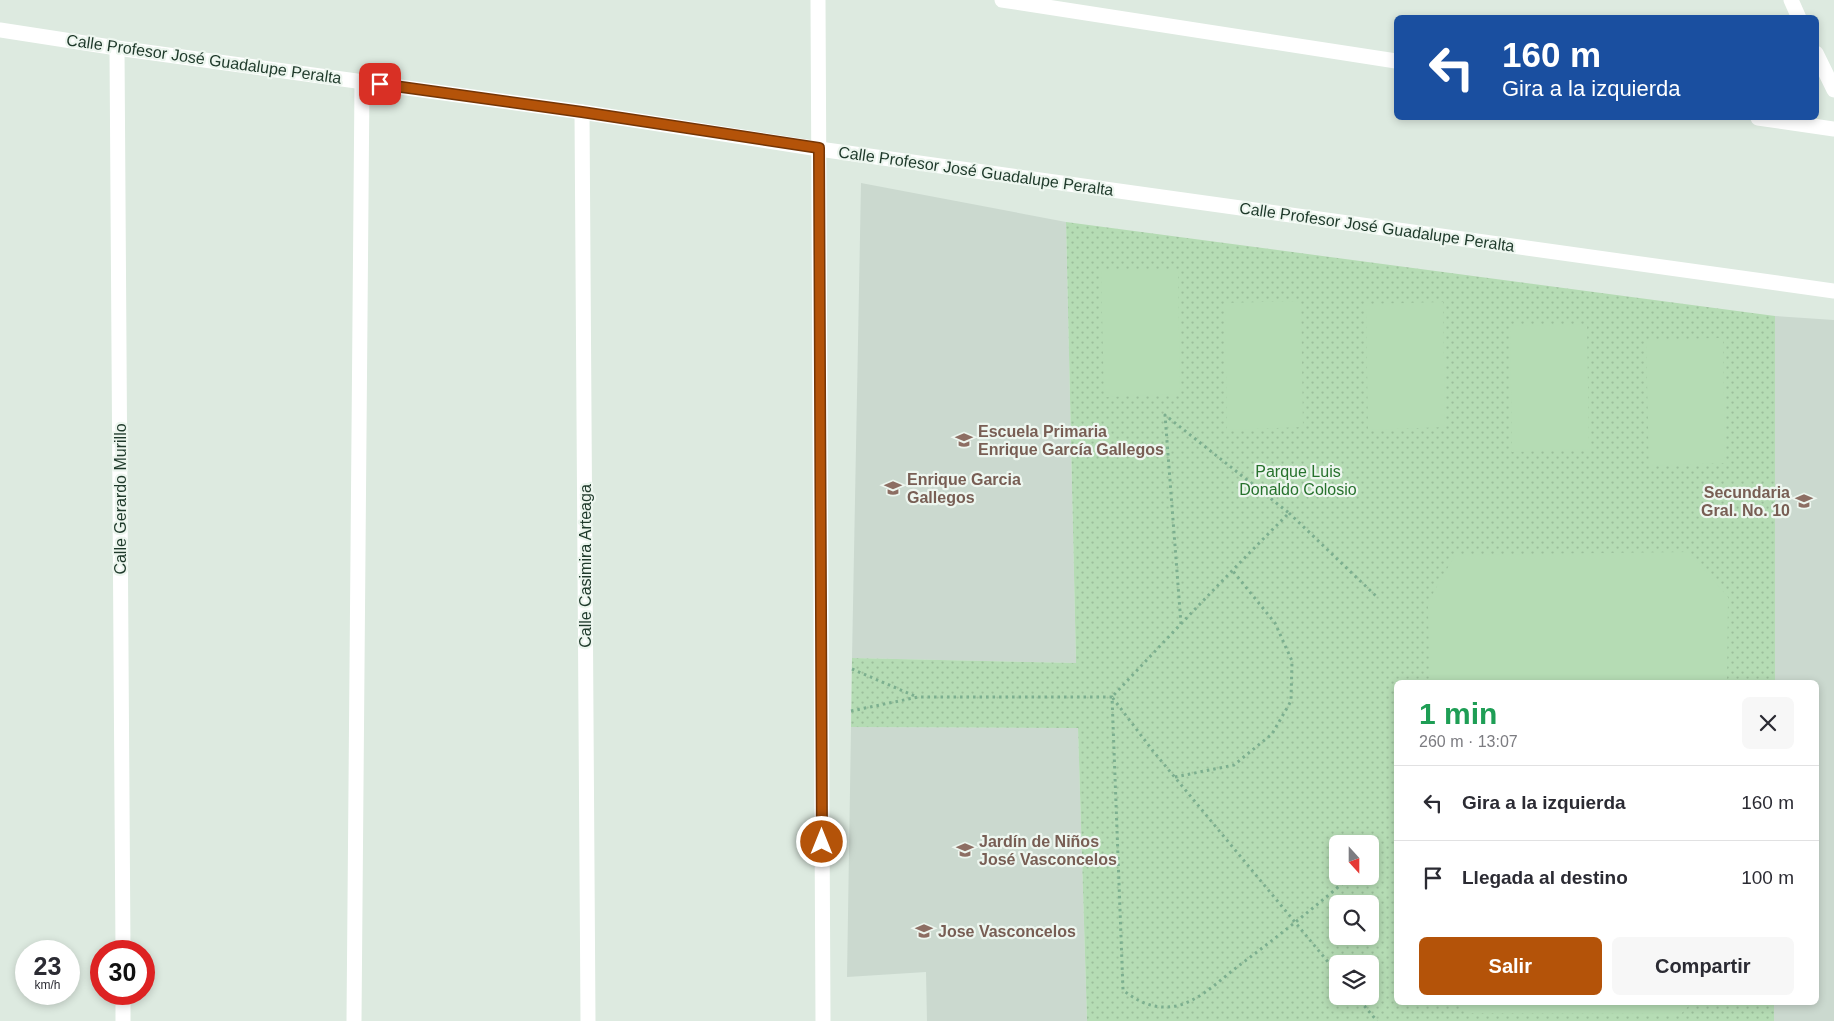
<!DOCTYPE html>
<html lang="es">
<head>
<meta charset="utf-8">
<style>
  :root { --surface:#fff; --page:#f7f7f7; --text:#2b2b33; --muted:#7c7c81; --line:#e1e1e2; --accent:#b45309 }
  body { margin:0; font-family:Helvetica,sans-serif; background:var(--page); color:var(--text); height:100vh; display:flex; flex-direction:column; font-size:19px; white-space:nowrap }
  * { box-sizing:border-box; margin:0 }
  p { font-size:16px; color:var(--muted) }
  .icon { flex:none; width:28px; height:28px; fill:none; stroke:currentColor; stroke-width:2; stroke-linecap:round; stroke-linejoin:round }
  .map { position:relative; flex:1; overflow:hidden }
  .details { position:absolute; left:1394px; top:680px; width:425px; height:325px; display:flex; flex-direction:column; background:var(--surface); border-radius:8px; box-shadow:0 2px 8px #0003 }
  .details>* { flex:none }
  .banner { position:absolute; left:1394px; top:15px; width:425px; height:105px; border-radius:8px; box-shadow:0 2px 8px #0003; background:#1a4fa0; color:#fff; overflow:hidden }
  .needle { width:32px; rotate:159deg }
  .controls { position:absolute; left:1329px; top:835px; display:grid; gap:10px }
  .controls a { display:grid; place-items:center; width:50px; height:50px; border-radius:8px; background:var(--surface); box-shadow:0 2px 8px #0003; font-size:25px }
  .speed { position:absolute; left:15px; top:940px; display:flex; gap:10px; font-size:25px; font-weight:700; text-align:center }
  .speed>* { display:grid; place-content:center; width:65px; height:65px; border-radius:50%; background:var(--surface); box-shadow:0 2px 8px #0003; line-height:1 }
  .speed small { font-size:12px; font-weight:400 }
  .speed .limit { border:8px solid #d22; background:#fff; color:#111 }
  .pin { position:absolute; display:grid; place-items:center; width:42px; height:42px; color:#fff; margin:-21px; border-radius:10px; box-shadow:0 2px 8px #0006 }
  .me { position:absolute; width:55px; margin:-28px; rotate:0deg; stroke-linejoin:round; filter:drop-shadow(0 0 4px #0008) }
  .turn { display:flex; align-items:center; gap:18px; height:105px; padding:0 25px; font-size:22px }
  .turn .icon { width:65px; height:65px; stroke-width:2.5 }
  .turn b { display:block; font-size:35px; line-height:42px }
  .round { display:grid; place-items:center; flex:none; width:52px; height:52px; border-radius:8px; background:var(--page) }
  .head { display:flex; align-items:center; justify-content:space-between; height:85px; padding:0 25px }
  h1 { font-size:30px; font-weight:600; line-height:38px; color:#1e9e55 }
  .button { display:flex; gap:10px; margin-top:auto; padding:10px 25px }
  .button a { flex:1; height:58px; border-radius:8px; background:var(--accent); color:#fff; font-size:20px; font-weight:600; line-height:58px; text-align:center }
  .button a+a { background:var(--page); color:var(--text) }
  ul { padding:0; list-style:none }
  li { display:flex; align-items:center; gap:15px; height:75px; padding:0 25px; border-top:1px solid var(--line) }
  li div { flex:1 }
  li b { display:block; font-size:19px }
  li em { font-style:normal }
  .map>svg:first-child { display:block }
</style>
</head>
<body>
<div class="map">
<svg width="1834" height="1021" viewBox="0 0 1834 1021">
  <defs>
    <pattern id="park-dots" width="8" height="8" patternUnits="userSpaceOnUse" patternTransform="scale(1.25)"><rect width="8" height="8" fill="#b5dcb4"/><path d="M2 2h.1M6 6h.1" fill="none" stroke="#9bbe9b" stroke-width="1.8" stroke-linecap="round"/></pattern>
  </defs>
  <rect width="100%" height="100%" fill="#ddeae0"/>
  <g fill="#cbd9cf">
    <path d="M861,183L1066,222L1076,663L852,658Z"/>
    <path d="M1775,316L1834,320V1021H1774V1003L1816,1002V682H1775Z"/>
    <path d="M851,727L1078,728L1087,1021H927L926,972L847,977Z"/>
  </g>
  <path fill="url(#park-dots)" fill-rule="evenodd" d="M1066,222L1775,316V682H1396V1002H1774V1021H1087L1078,728L851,727L852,658L1076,663ZM1338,844H1370V876H1338ZM1338,904H1370V936H1338ZM1338,964H1370V996H1338Z"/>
  <g fill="#b5dcb4">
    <path d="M1178,269L1180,394L1104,397L1101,270Z"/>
    <path d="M1301,301L1303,427L1227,430L1225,303Z"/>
    <path d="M1443,302L1445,427L1368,430L1366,304Z"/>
    <path d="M1587,324L1589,449L1512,452L1510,326Z"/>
    <path d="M1723,338L1725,463L1649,466L1646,340Z"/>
    <path d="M1689,552L1728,597L1727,682H1430L1428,602L1455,555Z"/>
    <path d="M1460,1003H1691L1681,1014L1470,1013Z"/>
  </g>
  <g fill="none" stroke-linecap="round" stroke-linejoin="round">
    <g stroke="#7caf8f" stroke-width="3" stroke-dasharray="2.5 4" stroke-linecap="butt">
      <path d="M1289,513L1376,596"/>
      <path d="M1181,624L1165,415L1289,513C1229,573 1170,635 1112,697L1153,751L1338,974"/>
      <path d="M852,669L917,697"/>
      <path d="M851,711L918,697H1112L1123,990C1138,1002 1155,1010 1176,1006C1199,1001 1219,981 1237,967C1276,938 1314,908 1351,876"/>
      <path d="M1175,777L1234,765L1272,734L1291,701L1292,661L1275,623L1232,570"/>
      <path d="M1370,861L1379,854"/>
      <path d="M1356,996L1377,1021"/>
    </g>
    <g stroke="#fff" stroke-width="15">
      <path d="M818,0L823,1021"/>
      <path d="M1002,0L1396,61"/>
      <path d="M1791,0L1799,18"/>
      <path d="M0,30L117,48L582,112L819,149L1834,291"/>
      <path d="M117,48L123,951"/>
      <path d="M1816,53L1834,90"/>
      <path d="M582,112L588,1021"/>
      <path d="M1758,118L1834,129"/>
      <path d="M123,994V1021"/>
      <path d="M354,1021L362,82"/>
    </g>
  </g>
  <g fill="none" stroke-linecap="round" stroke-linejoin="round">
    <g stroke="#753606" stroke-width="12">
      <path id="route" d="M380,84L582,112L819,148L822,842"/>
    </g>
    <use href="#route" stroke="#b45309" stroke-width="9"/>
  </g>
  <defs>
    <g id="school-bare" transform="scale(1.35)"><path d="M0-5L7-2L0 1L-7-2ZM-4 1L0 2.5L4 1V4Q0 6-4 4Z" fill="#8d6e63" stroke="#edf6ef" stroke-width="2.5" paint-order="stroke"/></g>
  </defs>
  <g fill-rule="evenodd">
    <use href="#school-bare" x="964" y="440"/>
    <use href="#school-bare" x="893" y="488"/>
    <use href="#school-bare" x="1804" y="501"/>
    <use href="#school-bare" x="965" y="850"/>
    <use href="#school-bare" x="924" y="931"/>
  </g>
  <g text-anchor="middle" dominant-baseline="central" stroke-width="4.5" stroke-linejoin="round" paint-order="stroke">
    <g font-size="16" fill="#1e392a" stroke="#edf6ef">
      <text transform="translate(204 59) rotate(8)">Calle Profesor José Guadalupe Peralta</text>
      <text transform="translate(976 171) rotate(8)">Calle Profesor José Guadalupe Peralta</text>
      <text transform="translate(1377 227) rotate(8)">Calle Profesor José Guadalupe Peralta</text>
      <text transform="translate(120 499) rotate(-90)">Calle Gerardo Murillo</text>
      <text transform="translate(585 566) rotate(-90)">Calle Casimira Arteaga</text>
    </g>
    <g font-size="16" font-weight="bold" fill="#785e54" stroke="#edf6ef" text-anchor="start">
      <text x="978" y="431">Escuela Primaria<tspan x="978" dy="18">Enrique García Gallegos</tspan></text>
      <text x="907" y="479">Enrique Garcia<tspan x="907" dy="18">Gallegos</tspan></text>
      <text x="1790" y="492" text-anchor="end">Secundaria<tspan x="1790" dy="18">Gral. No. 10</tspan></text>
      <text x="979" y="841">Jardín de Niños<tspan x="979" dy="18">José Vasconcelos</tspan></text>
      <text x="938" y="931">Jose Vasconcelos</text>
    </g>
    <g font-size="16" fill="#27722d" stroke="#edf6ef">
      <text x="1298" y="471">Parque Luis<tspan x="1298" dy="18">Donaldo Colosio</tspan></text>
    </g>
  </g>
</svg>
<div class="controls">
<a><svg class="needle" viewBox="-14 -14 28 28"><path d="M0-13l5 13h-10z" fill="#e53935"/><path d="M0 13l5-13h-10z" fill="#7c7c81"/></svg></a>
<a><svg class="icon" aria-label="search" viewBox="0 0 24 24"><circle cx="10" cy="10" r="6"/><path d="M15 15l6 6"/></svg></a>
<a><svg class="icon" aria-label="layers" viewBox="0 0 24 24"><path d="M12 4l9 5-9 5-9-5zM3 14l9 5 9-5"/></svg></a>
</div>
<div class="speed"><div>23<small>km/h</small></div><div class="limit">30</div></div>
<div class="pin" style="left:380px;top:84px;background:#d93025"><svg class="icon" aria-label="arrive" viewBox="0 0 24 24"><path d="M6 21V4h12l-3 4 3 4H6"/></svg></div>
<svg class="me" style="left:822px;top:842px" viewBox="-20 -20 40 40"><circle r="17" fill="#b45309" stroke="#fff" stroke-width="3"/><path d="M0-11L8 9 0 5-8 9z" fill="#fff"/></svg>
<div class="banner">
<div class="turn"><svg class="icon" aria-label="left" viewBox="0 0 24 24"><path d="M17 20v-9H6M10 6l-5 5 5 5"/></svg><div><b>160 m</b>Gira a la izquierda</div></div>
</div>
<section class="details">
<div class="head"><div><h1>1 min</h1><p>260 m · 13:07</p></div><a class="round"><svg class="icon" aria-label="close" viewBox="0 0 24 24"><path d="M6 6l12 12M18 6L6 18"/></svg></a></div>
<ul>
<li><svg class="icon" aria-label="left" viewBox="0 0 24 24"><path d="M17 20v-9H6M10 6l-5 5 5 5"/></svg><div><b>Gira a la izquierda</b></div><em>160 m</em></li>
<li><svg class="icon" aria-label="arrive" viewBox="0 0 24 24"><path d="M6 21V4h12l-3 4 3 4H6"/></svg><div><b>Llegada al destino</b></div><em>100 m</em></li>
</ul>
<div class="button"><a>Salir</a><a>Compartir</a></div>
</section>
</div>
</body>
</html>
